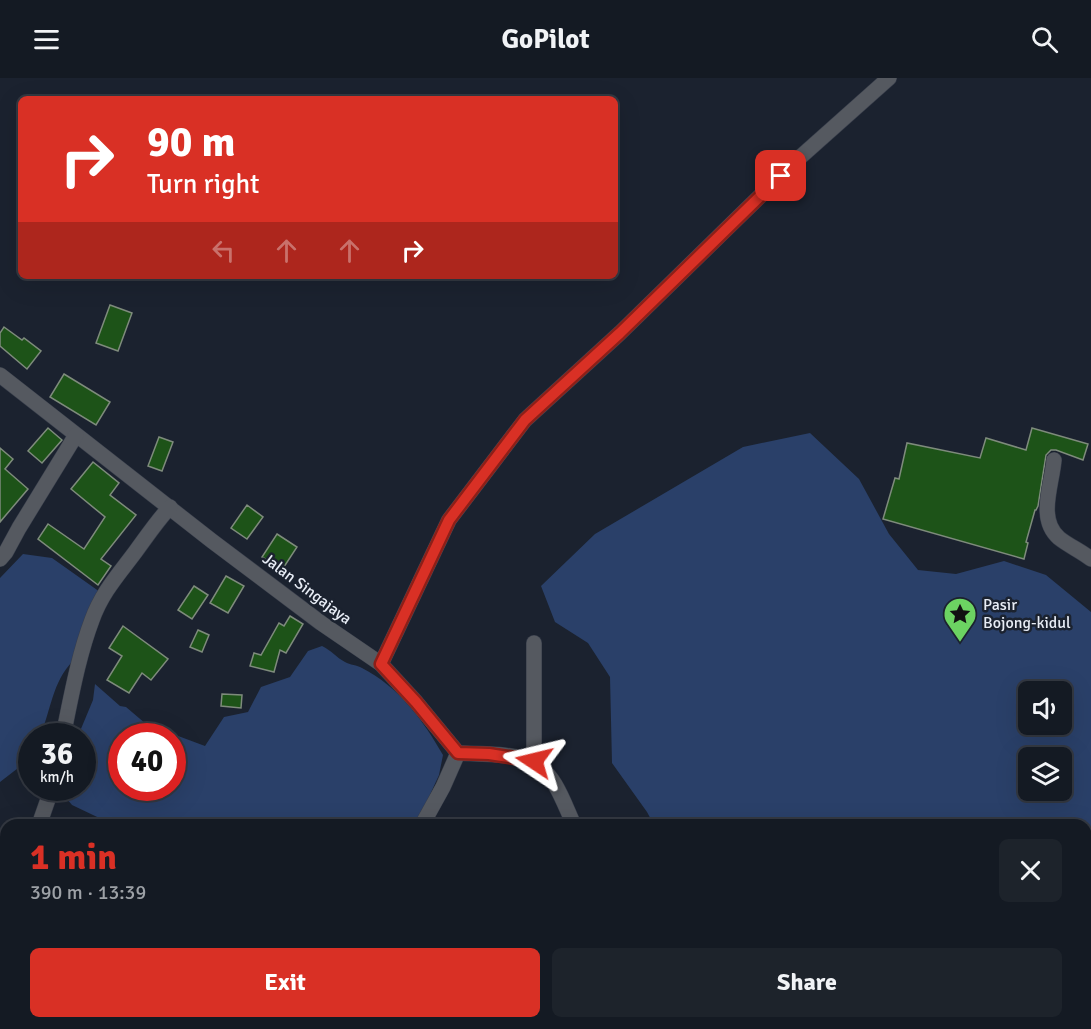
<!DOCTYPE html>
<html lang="en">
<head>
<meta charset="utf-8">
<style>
  :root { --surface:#141a23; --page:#1d232b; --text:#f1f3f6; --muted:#9da1a6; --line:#333841; --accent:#d93025 }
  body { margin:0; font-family:Signika,sans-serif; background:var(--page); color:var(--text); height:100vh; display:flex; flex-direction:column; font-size:22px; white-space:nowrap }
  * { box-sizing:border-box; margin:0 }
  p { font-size:20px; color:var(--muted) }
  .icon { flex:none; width:33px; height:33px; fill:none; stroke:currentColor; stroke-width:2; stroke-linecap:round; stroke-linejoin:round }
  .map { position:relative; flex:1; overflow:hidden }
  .sheet { position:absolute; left:0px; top:741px; width:1092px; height:210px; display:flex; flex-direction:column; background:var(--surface); border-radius:18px 18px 0 0; box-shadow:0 6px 24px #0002,0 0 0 2px var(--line) }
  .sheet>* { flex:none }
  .top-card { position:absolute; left:18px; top:18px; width:600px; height:183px; border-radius:9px; box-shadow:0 6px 24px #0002,0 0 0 2px var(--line); background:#d93025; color:#fff; overflow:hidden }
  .buttons { position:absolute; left:1018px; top:603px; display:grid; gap:12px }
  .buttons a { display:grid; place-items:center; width:54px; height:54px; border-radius:9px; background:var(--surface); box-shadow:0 6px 24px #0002,0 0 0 2px var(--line); font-size:30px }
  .speed { position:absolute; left:18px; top:645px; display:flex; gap:12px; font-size:30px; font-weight:700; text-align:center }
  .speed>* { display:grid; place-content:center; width:78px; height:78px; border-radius:50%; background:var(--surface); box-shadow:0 6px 24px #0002,0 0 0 2px var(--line); line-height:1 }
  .speed small { font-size:15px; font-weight:400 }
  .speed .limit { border:9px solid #d22; background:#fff; color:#111 }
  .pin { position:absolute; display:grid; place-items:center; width:51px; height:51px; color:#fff; margin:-26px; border-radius:12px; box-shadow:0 3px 9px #0006 }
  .me { position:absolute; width:66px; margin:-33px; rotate:280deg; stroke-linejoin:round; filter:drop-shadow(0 0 4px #0008) }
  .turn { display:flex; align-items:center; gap:21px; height:126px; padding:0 30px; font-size:27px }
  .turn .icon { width:78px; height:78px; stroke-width:2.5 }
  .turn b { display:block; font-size:42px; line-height:51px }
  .lanes { display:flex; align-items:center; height:57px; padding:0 30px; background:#0003; justify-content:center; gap:30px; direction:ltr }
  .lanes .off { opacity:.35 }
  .round { display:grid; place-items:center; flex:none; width:63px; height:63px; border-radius:9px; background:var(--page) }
  .summary { display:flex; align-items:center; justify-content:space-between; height:102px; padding:0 30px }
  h1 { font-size:36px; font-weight:700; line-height:45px; color:var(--accent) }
  .action { display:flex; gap:12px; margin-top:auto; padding:12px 30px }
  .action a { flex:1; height:69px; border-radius:9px; background:var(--accent); color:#fff; font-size:24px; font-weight:700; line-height:69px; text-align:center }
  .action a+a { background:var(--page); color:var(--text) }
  header { display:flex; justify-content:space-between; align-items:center; height:78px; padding:0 30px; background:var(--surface); font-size:27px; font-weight:700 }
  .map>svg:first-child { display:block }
</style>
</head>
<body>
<header><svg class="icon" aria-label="menu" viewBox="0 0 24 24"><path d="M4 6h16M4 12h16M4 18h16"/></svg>GoPilot<svg class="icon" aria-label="search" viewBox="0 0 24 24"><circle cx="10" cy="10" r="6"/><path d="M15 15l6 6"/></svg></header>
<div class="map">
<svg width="1091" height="951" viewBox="0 0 1091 951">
  <rect width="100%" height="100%" fill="#1b222f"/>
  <g fill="#2a4069" fill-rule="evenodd">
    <path d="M810,355L859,401L889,456L918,492L956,496L1004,483L1046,497L1091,534V801L1086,804V747H654L647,734L612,685L610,599L588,565L555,544L541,508L595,456L743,369ZM1029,614H1062V646H1029ZM1029,680H1062V712H1029Z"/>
    <path d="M23,476L52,480L100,514L73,583C52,604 51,633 40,658H32L31,674L22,687L0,704V500Z"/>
    <path d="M322,568C331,572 337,580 345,584C350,587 357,587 362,590C399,609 423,642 443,677L439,697L416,747H114L72,727L67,721L64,710H82V658H78L93,622L95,606L120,628L126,629L146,646L205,668L224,639L248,634L261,609L290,599L308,573ZM122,658H172V710H122Z"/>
    <path d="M6,910V945H67L70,951H0V915L5,913Z"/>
  </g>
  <g fill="#1d5318" stroke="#7e8b7c" stroke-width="1.5">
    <path d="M110,227L132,235L118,273L96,265Z"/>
    <path d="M4,249L22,262L24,260L41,273L27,291L0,268V255Z"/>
    <path d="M64,296L110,324L96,347L50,319Z"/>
    <path d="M48,350L62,362L42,385L28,373Z"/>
    <path d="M1032,350L1088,366L1083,382L1056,372H1051L1046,377L1038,428L1036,432H1035L1026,464L1028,465L1024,481L883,441L895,400L899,401L907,365L980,380L986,360L1026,372Z"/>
    <path d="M159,359L173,364L162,393L148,388Z"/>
    <path d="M0,370L13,381L5,391L28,411L0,444Z"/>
    <path d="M93,384L119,405L110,417L136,437L101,481L111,488L98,507L38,461L48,446L84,471L105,439L71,411Z"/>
    <path d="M247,427L263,439L247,461L231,450Z"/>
    <path d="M277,456L297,469L282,492L262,479Z"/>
    <path d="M226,498L244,508L228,535L210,525Z"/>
    <path d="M194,508L208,517L192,541L178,532Z"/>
    <path d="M290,538L303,546L286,575L280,572L274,594L250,588L254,575L261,577L279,545L284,548Z"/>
    <path d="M123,548L168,581L151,602L142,595L129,615L107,602L122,578L109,570Z"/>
    <path d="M198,552L209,557L202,574L190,569Z"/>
    <path d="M222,616L242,617L241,630L221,628Z"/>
  </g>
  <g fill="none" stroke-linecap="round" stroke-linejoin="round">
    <g stroke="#383e4b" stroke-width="16">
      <g id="minor">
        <path d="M0,297L212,463L321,545L381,586L416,624L458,675C476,676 521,675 535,685C556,698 564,726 574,747"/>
        <path d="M1054,382C1052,407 1037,441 1059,460C1069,468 1081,473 1091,481"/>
        <path d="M0,481L6,474L19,450L76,357"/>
        <path d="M534,565V683"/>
        <path d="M381,586L449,442L525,342L620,255L797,82L889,0"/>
        <path d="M63,658C71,620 78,579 92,542C102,514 119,496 136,473C147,458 157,443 170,429"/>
        <path d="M39,747L52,710"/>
        <path d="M422,747L443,709L458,675"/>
        <path d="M0,824L6,812"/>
        <path d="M404,945L412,951"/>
        <path d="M736,945L748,951"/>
        <path d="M120,951L123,945"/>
        <path d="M375,951L380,945"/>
        <path d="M557,951L561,945"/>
      </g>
    </g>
    <use href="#minor" stroke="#555960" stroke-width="15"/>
  </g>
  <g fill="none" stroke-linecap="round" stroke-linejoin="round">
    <g stroke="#8d1f18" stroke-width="15">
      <path id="route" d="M534,683L489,676L458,675L416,624L381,586L449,442L525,342L620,255L781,98"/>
    </g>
    <use href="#route" stroke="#d93025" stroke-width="10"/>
  </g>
  <defs>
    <g id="sight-pin" transform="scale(1.725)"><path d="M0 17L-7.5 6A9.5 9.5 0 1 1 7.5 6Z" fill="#6cd362" stroke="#1b222f"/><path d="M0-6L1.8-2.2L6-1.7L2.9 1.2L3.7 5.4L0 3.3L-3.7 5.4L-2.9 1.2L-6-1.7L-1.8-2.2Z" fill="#111"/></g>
  </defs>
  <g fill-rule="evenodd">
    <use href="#sight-pin" x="960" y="536"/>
  </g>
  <g text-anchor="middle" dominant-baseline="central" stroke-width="5" stroke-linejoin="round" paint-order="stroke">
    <g font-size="16" fill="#e8edf6" stroke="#1b222f">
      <text transform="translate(307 511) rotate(37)">Jalan Singajaya</text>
    </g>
    <g font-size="16" fill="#e8edf6" stroke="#1b222f" text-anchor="start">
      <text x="983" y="527">Pasir<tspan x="983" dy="18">Bojong-kidul</tspan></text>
    </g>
  </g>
</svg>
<div class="buttons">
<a><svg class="icon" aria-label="sound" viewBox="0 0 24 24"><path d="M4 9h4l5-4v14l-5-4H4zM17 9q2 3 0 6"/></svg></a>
<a><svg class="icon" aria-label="layers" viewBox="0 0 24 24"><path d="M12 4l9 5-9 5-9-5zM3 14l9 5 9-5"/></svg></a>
</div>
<div class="speed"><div>36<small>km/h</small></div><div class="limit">40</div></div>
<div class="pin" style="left:781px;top:98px;background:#d93025"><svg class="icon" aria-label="arrive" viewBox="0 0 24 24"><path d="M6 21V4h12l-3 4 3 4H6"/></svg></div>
<svg class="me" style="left:534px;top:683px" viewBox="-20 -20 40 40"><path d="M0-17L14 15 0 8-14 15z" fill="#d93025" stroke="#fff" stroke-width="4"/></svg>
<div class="top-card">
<div class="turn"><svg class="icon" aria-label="right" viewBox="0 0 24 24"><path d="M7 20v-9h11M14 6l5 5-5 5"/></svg><div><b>90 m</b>Turn right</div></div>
<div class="lanes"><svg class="icon off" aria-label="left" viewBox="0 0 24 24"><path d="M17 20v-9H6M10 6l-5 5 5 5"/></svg><svg class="icon off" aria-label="ahead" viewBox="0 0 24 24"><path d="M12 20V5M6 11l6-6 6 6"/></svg><svg class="icon off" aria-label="ahead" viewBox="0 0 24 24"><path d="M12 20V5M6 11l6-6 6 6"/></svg><svg class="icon" aria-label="right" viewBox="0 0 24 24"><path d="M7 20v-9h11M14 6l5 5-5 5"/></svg></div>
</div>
<section class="sheet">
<div class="summary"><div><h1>1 min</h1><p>390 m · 13:39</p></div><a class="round"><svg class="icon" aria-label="close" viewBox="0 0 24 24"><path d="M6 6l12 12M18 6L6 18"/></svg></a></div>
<div class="action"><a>Exit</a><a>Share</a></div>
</section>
</div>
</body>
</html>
